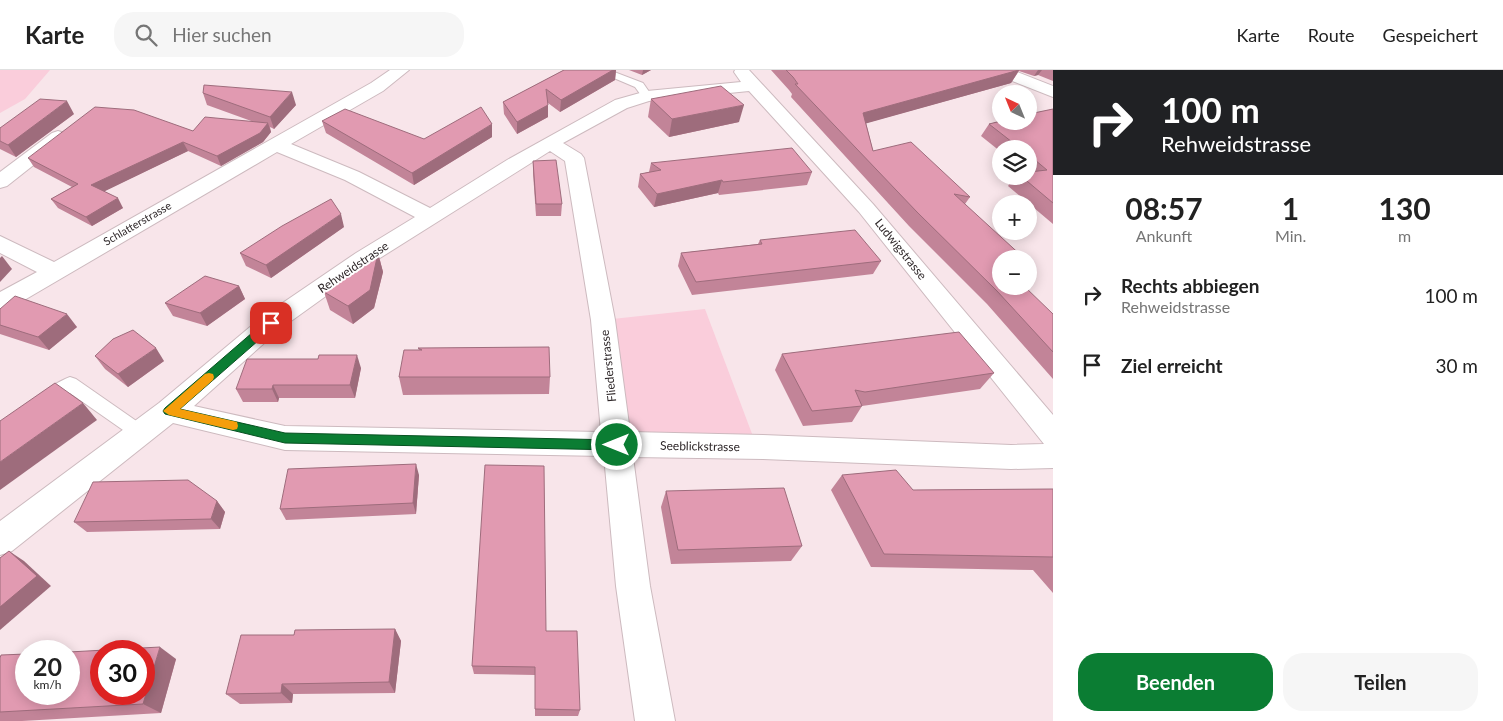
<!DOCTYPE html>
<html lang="de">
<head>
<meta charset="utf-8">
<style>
  :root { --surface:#fff; --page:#f6f6f6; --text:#222; --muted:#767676; --line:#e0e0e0; --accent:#0b7d33 }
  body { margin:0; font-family:Lato,sans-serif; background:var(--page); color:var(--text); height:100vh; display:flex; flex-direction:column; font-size:19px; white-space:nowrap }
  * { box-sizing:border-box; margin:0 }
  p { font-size:16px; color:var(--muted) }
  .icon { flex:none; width:28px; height:28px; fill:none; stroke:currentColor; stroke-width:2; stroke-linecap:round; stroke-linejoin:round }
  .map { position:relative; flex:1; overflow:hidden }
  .panel { display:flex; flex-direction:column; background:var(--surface); width:450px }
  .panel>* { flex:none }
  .banner { background:#202124; color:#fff; overflow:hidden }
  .needle { width:32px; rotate:317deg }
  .buttons { position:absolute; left:992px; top:15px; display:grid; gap:10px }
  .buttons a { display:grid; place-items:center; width:45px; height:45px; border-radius:50%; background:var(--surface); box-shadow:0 2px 12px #0003; font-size:25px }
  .speed { position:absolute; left:15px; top:570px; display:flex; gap:10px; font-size:25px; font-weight:700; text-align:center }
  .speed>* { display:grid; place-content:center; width:65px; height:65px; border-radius:50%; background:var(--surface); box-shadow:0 2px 12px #0003; line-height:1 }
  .speed small { font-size:12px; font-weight:400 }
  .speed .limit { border:8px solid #d22; background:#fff; color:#111 }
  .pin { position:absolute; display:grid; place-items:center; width:42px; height:42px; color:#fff; margin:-21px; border-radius:10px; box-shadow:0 2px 8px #0006 }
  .me { position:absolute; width:55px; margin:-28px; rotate:270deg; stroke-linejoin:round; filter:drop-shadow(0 0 4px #0008) }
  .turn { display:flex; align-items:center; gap:18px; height:105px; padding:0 25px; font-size:22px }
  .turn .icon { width:65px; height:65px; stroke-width:2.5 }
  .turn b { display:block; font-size:35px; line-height:42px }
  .eta { display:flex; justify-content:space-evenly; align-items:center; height:85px; text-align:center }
  .eta b { font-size:30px; font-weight:700; line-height:35px }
  .action { display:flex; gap:10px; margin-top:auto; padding:10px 25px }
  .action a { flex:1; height:58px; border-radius:20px; background:var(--accent); color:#fff; font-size:20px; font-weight:700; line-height:58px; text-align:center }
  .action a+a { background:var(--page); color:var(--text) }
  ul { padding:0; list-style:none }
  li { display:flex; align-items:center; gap:15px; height:70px; padding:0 25px }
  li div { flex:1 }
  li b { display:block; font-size:19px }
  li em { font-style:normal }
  header { display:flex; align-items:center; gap:30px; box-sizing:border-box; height:70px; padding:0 25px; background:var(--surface); border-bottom:1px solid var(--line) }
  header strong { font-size:24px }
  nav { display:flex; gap:28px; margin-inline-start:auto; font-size:18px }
  .search { width:350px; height:45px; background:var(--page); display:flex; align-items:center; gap:12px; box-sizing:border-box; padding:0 18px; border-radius:20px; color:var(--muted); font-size:19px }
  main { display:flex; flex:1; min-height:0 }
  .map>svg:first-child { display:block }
</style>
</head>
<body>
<header>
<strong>Karte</strong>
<div class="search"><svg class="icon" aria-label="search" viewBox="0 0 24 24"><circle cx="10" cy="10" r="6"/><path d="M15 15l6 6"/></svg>Hier suchen</div>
<nav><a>Karte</a><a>Route</a><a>Gespeichert</a></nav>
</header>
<main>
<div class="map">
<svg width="1053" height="651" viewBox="0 0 1053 651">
  <rect width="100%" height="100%" fill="#f8e5ea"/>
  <g fill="#facddb">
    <path d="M0,0H50L25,29L0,43Z"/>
    <path d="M705,239L757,377L617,375L603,250Z"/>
  </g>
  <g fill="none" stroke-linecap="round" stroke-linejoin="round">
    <g stroke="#cdbabf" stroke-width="2">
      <g id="lane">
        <path d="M595,0H609L643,13L652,26L651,28H643L635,17Z"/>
        <path d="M70,307L76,309L145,357L148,362L145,367L139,369L133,367L70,323C60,330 50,341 38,337L35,332C41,322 59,311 70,307Z"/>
      </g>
    </g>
    <g stroke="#cdbabf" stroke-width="2">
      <g id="street">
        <path d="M390,0H409L383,21L291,74L359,102L430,138L507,90L615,30L647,21L741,12L734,2L735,0H749L873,134L1053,345V398L1011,399L763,389L633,387L650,516L675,651H635L616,516L604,386L285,380L173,353L12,481L0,485V451L159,333L262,247L356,183L415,147L345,110L277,82L9,239L0,241V222L37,202L0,183V166L54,192L371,13ZM749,21L859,142L1044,374L1011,375L763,365L630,362L615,250L584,88L581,84L563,73L627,38L649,31ZM550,81L565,91L591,250L601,362L285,356L194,336L280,259L372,193Z"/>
        <path d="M990,0H1012L1053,16V27L992,3Z"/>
        <path d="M58,61L64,63L67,67L64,71L7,116L0,118V102L52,63Z"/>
      </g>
    </g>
    <use href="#lane" fill="#fff" fill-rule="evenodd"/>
    <use href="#street" fill="#fff" fill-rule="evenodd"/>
  </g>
  <g fill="#c28498">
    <path d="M564,0H616L615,10L560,42L548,33V47L517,64L504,44L503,32Z"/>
    <path d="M629,0H651L642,5Z"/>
    <path d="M771,0H1053V11L1038,5L1034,6L1019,1L1011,13L866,53L873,81L970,127L965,134L1001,216L1053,244V309L987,234L909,156L791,27L792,24L789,20Z"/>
    <path d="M203,23L296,35L274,59L270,57L271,62L263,72L221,96L188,81L104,121L123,138L92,156L58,138L51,129L72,117L34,97L28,88L193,61L254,52L207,35Z"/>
    <path d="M651,29L739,52L669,67L648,47Z"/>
    <path d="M1053,39V154L1008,116L1015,106H1029V79H1001V82L981,66L989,54Z"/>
    <path d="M74,44L16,87L0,79V58Z"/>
    <path d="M322,51L424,69L492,67L414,115L326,63Z"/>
    <path d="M533,91L562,134L561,146H536L533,103Z"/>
    <path d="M651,93L812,102L807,115L719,125L718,123L654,137L638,117L640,104L649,102Z"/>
    <path d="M344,157L271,208L246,196L240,183Z"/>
    <path d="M760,170L881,191L873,204L692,225L678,196L681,183L758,174Z"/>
    <path d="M378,183L383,202L374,238L353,254L330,240L324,222Z"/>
    <path d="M239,216L245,229L207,256L173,246L165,233Z"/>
    <path d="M0,239L77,257L49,280L0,264Z"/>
    <path d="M418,278L550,307L549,324L403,325L399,307L419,280Z"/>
    <path d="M782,284L994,303L980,319L862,336L852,352L803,356L775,300Z"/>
    <path d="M95,286L164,291L128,317L105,299Z"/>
    <path d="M318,289L361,298L355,328H279L278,332H243L236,319Z"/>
    <path d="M419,405L416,444L286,450L280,439Z"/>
    <path d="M842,405L913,420L1053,419V523L1033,500L871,497L831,420Z"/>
    <path d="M666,421L802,476L791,491L671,494L661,437Z"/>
    <path d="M217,431L225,442L220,459L87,462L74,452Z"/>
    <path d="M395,559L401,571L395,623L293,624L292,633L240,634L226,624L294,565Z"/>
    <path d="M546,561L580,640L578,646H535V605L474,604L472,596Z"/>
    <path d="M0,588L176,589L161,643L22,651H0Z"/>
  </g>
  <g fill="#9e6c7c">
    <path d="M613,0H616L615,10L560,42L561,30Z"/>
    <path d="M643,0H651L642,5Z"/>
    <path d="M1019,0L1011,13L857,56L863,43Z"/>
    <path d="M1038,0H1042L1038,5L1034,6Z"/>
    <path d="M292,22L296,35L274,59L270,47Z"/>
    <path d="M67,31L74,44L16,87L8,75Z"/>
    <path d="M548,35V47L517,64V52Z"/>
    <path d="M744,35L739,52L669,67L672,49Z"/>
    <path d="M268,53L271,62L263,72L221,96L217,86Z"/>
    <path d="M492,54V67L414,115L412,103Z"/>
    <path d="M183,72L188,81L97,125L91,115Z"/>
    <path d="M722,110L718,123L654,137L657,124Z"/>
    <path d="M118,128L123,138L92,156L86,147Z"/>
    <path d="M341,144L344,157L271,208L266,195Z"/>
    <path d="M378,183L383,202L374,238L353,254L348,236Z"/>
    <path d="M2,186L12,199L0,212V188Z"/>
    <path d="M1035,198L1029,205V199Z"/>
    <path d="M239,216L245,229L207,256L200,243Z"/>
    <path d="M67,244L77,257L49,280L38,267Z"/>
    <path d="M156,278L164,291L128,317L118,304Z"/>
    <path d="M357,285L361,298L355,328L350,315Z"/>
    <path d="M273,315L279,328L278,332L272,319Z"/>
    <path d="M83,333L97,350L0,420V392Z"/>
    <path d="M416,394L419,405L416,444L413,433Z"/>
    <path d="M217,431L225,442L220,459L211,449Z"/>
    <path d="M9,481L24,491L51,516L0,560V537Z"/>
    <path d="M395,559L401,571L395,623L389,612Z"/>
    <path d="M160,577L176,589L161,643L143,634Z"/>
    <path d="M282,614L293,624L292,633L281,623Z"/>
  </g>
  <g fill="#e19ab1" stroke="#9e6c7c" fill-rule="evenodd">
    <path d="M564,0H613L561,30L546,19L548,35L517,52L503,32Z"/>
    <path d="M786,0H1019L863,43L873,81L911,72L970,127L954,124L1025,189H1001V216H1024L1053,244V282L997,221L917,142L795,14H798L793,7Z"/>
    <path d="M204,15L292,22L270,47L203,23Z"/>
    <path d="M721,16L744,35L672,49L651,29Z"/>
    <path d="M40,29L67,31L8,75L0,71V58Z"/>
    <path d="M95,37L134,40L193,61L205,47L268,53L260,63L217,86L183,72L91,115L118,128L86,147L51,129L78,114L28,88Z"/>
    <path d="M481,37L492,54L412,103L322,51L345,39L424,69Z"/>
    <path d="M1053,39V133L1021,106H1029V102L1047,100L1029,85V79H1021L989,54L1001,51H1029V44Z"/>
    <path d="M792,78L812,102L723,112L722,110L657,124L640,104L661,100L651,93Z"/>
    <path d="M556,90L562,134H536L533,91Z"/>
    <path d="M331,129L341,144L266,195L240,183L282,156Z"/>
    <path d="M855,160L881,191L696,212L681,183L762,174L760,170Z"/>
    <path d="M378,183L370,220L348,236L324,222Z"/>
    <path d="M1029,193L1035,198L1029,199Z"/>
    <path d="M205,206L239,216L200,243L165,233Z"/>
    <path d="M15,226L67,244L38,267L0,255V239Z"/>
    <path d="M133,260L156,278L118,304L95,286L113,269Z"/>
    <path d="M959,262L994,303L865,322L855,320L862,336L812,341L782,284Z"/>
    <path d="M549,277L550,307H399L404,280H422L418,278Z"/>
    <path d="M319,285H357L350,315H273L272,319H236L247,289H318Z"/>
    <path d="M55,313L83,333L0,392V351Z"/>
    <path d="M416,394L413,433L280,439L288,399Z"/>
    <path d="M485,395L544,396L546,561H577L580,640L535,639V597L472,596Z"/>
    <path d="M896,400L913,420L1053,419V487L884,484L842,405Z"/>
    <path d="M188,410L217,431L211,449L74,452L93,412Z"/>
    <path d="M784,418L802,476L678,480L666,421Z"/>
    <path d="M9,481L37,506L0,537V488Z"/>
    <path d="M395,559L389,612L282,614L281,623L226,624L241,565H294L295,560Z"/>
    <path d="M160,577L143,634L0,642V588L1,585L26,584V624H69V582ZM101,581H144V624H101Z"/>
  </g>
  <path fill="#0b7d33" stroke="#075121" d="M271,249L276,253L275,256L180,339L285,363L617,370L621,371L623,375L621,378L617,380L285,373L165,344L163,341L165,338L267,250Z"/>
  <path fill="#f59e0b" d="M209,303L213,304L214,307L213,310L180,339L237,352L238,356L237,359L233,360L169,345L163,341L205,304Z"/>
  <g text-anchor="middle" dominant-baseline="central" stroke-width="4" stroke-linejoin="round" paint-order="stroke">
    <g font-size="11" fill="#2f282a" stroke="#fff">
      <text transform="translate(137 153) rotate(-30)">Schlatterstrasse</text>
    </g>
    <g font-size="12" fill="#2f282a" stroke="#fff">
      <text transform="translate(901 179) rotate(51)">Ludwigstrasse</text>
      <text transform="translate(353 197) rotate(-34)">Rehweidstrasse</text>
      <text transform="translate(608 296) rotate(-96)">Fliederstrasse</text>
      <text transform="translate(700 376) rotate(1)">Seeblickstrasse</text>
    </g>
  </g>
</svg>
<div class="buttons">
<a><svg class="needle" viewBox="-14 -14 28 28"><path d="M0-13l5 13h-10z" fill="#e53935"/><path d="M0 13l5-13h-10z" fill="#767676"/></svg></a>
<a><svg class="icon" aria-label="layers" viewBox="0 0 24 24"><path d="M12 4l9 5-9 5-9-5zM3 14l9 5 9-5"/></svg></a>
<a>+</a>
<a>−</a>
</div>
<div class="speed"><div>20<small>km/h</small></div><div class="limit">30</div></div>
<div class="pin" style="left:271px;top:253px;background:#d93025"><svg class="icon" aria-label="arrive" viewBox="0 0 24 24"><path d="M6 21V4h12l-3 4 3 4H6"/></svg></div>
<svg class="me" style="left:617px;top:375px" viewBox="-20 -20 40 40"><circle r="17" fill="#0b7d33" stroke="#fff" stroke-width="3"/><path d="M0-11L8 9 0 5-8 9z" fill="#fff"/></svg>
</div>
<section class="panel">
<div class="banner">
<div class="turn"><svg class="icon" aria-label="right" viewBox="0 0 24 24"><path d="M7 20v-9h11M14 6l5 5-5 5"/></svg><div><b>100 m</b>Rehweidstrasse</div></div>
</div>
<div class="eta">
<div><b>08:57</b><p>Ankunft</p></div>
<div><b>1</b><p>Min.</p></div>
<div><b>130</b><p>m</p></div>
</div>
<ul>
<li><svg class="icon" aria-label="right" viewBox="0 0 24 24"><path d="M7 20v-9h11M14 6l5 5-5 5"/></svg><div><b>Rechts abbiegen</b><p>Rehweidstrasse</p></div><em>100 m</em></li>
<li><svg class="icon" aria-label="arrive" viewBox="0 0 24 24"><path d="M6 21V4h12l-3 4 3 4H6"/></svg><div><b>Ziel erreicht</b></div><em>30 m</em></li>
</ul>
<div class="action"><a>Beenden</a><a>Teilen</a></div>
</section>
</main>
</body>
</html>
